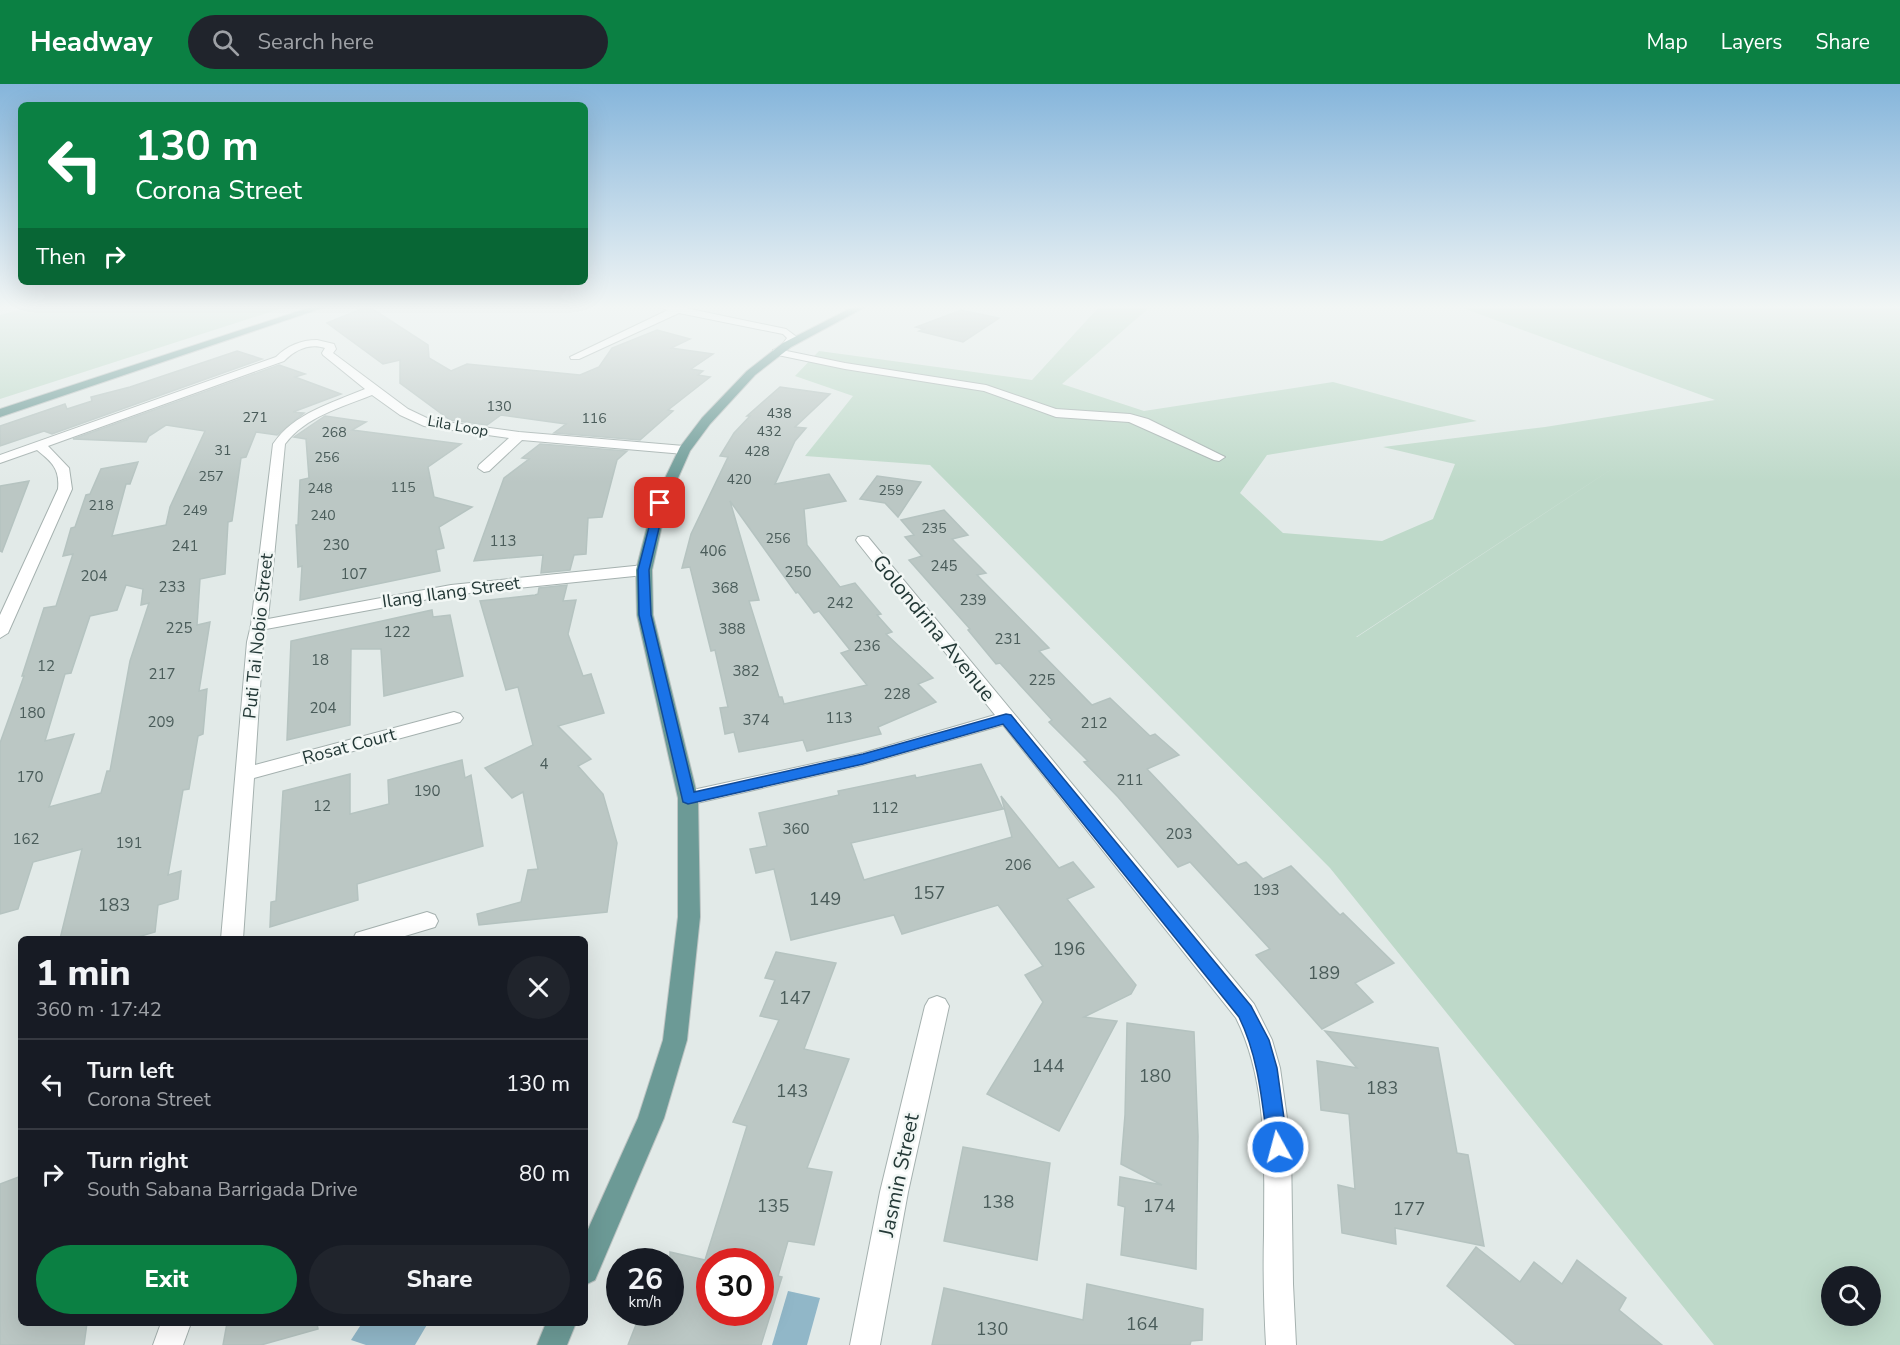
<!DOCTYPE html>
<html lang="en">
<head>
<meta charset="utf-8">
<style>
  :root { --surface:#171b24; --page:#20242c; --text:#f1f3f6; --muted:#9ea1a6; --line:#363941; --accent:#0b8043 }
  body { margin:0; font-family:"Nunito Sans",sans-serif; background:var(--page); color:var(--text); height:100vh; display:flex; flex-direction:column; font-size:22px; white-space:nowrap }
  * { box-sizing:border-box; margin:0 }
  p { font-size:20px; color:var(--muted) }
  .icon { flex:none; width:33px; height:33px; fill:none; stroke:currentColor; stroke-width:2; stroke-linecap:round; stroke-linejoin:round }
  .map { position:relative; flex:1; overflow:hidden }
  .side { position:absolute; left:18px; top:852px; width:570px; height:390px; display:flex; flex-direction:column; background:var(--surface); border-radius:9px; box-shadow:0 6px 24px #0002 }
  .side>* { flex:none }
  .banner { position:absolute; left:18px; top:18px; width:570px; height:183px; border-radius:9px; box-shadow:0 6px 24px #0002; background:#0b8043; color:#fff; overflow:hidden }
  .tools { position:absolute; left:1821px; top:1182px; display:grid; gap:12px }
  .tools a { display:grid; place-items:center; width:60px; height:60px; border-radius:50%; background:var(--surface); box-shadow:0 6px 24px #0002; font-size:30px }
  .speed { position:absolute; left:606px; top:1164px; display:flex; gap:12px; font-size:30px; font-weight:700; text-align:center }
  .speed>* { display:grid; place-content:center; width:78px; height:78px; border-radius:50%; background:var(--surface); box-shadow:0 6px 24px #0002; line-height:1 }
  .speed small { font-size:15px; font-weight:400 }
  .speed .limit { border:9px solid #d22; background:#fff; color:#111 }
  .pin { position:absolute; display:grid; place-items:center; width:51px; height:51px; color:#fff; margin:-26px; border-radius:12px; box-shadow:0 3px 9px #0006 }
  .me { position:absolute; width:66px; margin:-33px; rotate:353deg; stroke-linejoin:round; filter:drop-shadow(0 0 4px #0008) }
  .turn { display:flex; align-items:center; gap:21px; height:126px; padding:0 18px; font-size:27px }
  .turn .icon { width:78px; height:78px; stroke-width:2.5 }
  .turn b { display:block; font-size:42px; line-height:51px }
  .then { display:flex; align-items:center; height:57px; padding:0 18px; background:#0003; gap:12px; font-size:22px }
  .round { display:grid; place-items:center; flex:none; width:63px; height:63px; border-radius:32px; background:var(--page) }
  .overview { display:flex; align-items:center; justify-content:space-between; height:102px; padding:0 18px }
  h1 { font-size:36px; font-weight:800; line-height:45px }
  .button { display:flex; gap:12px; margin-top:auto; padding:12px 18px }
  .button a { flex:1; height:69px; border-radius:36px; background:var(--accent); color:#fff; font-size:24px; font-weight:800; line-height:69px; text-align:center }
  .button a+a { background:var(--page); color:var(--text) }
  ul { padding:0; list-style:none }
  li { display:flex; align-items:center; gap:18px; height:90px; padding:0 18px; border-top:2px solid var(--line) }
  li div { flex:1 }
  li b { display:block; font-size:22px }
  li em { font-style:normal }
  header { display:flex; align-items:center; gap:36px; box-sizing:border-box; height:84px; padding:0 30px; background:var(--accent); color:#fff }
  header strong { font-size:28px }
  nav { display:flex; gap:33px; margin-inline-start:auto; font-size:21px }
  .search { width:420px; height:54px; background:var(--page); display:flex; align-items:center; gap:15px; box-sizing:border-box; padding:0 21px; border-radius:33px; color:var(--muted); font-size:22px }
  .map>svg:first-child { display:block }
</style>
</head>
<body>
<header>
<strong>Headway</strong>
<div class="search"><svg class="icon" aria-label="search" viewBox="0 0 24 24"><circle cx="10" cy="10" r="6"/><path d="M15 15l6 6"/></svg>Search here</div>
<nav><a>Map</a><a>Layers</a><a>Share</a></nav>
</header>
<div class="map">
<svg width="1900" height="1261" viewBox="0 0 1900 1261">
  <rect width="100%" height="100%" fill="#e2eae8"/>
  <g fill="#bed9c9" fill-rule="evenodd">
    <path d="M32,222H289L0,315V231Z"/>
    <path d="M1088,222H1151L1062,300L1144,327L1333,298L1477,337L1267,371L1240,409L1283,449L1382,457L1433,435L1455,380L1383,363L1545,343L1715,316L1457,222H1900V1261H1714L1330,784L930,381L805,372L853,312L795,292L819,267L1032,296L1098,224ZM1627,375L1356,553H1357ZM1832,1192H1870V1232H1832Z"/>
  </g>
  <g fill="#91b7c8">
    <path d="M788,1207L820,1214L807,1261H772Z"/>
    <path d="M362,1239H428L415,1261H366L351,1256Z"/>
  </g>
  <g fill="#bbc7c4" stroke="#b5c3c0" stroke-width="1.5" fill-rule="evenodd">
    <path d="M368,222L428,261L429,274L451,287L467,280L580,291L599,283L612,264L657,246L690,255L671,264L713,270L691,285L703,287L698,291L710,293L668,326L673,327L640,356L554,349L566,340L501,331L487,341L450,336L400,299V276L383,280L327,239Z"/>
    <path d="M961,226L999,234L963,258L919,247L924,245L916,243Z"/>
    <path d="M237,267L262,275L52,350L44,347L0,362V342L65,320L67,325L92,317L91,313L130,303Z"/>
    <path d="M279,281L305,290L295,293L341,310L293,328L304,329L277,351L256,348L246,373L241,374L232,437L228,438L225,490L200,495L197,541L210,538L199,607L207,605L203,650L198,652L189,705L183,706L168,791L181,787L178,815L158,821L155,848L131,855H60L82,765L33,778L18,825L0,830V659L24,592H22L44,524L56,522L73,470L63,472L71,444L75,443L86,411L90,410L101,385L138,378L130,400H126L112,452L166,441L170,423L205,347L166,341L149,352L146,358L73,355ZM126,501L143,505L141,521L149,519L130,577L110,687H107L101,709L49,723L74,650L45,657L65,590L71,589L90,532L117,526Z"/>
    <path d="M780,303L830,310L795,343L806,344L795,357L775,400L829,390L846,417L804,425L807,461L840,503L855,499L881,530L877,531L892,548L886,550L933,594L918,600L936,618L878,643L881,650L807,667L803,656L739,668L734,648L725,650L720,624L728,623L715,566L711,567L690,483L682,484L691,450L728,373L720,372L734,349L750,332H747ZM730,417L796,509L798,508L814,529L819,527L850,566L841,569L867,601L784,620L782,613H779L749,517L759,516Z"/>
    <path d="M325,332L366,338L352,346L461,360L428,383L434,413L472,423L439,443L444,464L436,466L440,487L300,516L302,482L298,483L296,441H298L300,396L309,394L306,355L294,353Z"/>
    <path d="M540,360L627,367L617,376L602,433L588,434L586,470L574,471L570,486L541,489L543,471L474,477L504,394L529,375L522,374Z"/>
    <path d="M877,392L921,398L898,433L885,419L860,415Z"/>
    <path d="M29,397L2,468L0,467V402Z"/>
    <path d="M944,426L968,451L952,455L986,489L977,491L1049,564L1039,567L1092,621L1110,614L1150,652L1155,650L1179,671L1147,685L1238,781L1246,778L1263,795L1291,782L1340,831L1343,829L1394,879L1355,899L1373,918L1322,945L1256,871L1270,865L1190,778L1178,783L1118,713L1084,678L1088,677L1049,638L1052,636L1000,579L996,580L968,546L970,545L909,476L922,472L905,453L914,451L901,436Z"/>
    <path d="M567,501L563,517L576,516L568,550L583,592L591,590L604,629L558,642L591,675L578,682L603,710L617,759L607,828L479,841L477,830L521,818L528,786L538,785L523,708L512,714L485,684L533,661L518,603L506,606L480,517L535,511L538,510L539,504Z"/>
    <path d="M432,526L433,533L450,531L463,592L384,612L381,565H351L350,641L287,656L291,557Z"/>
    <path d="M462,676L465,694L471,691L483,762L357,800L358,816L270,843L271,818L276,817L283,707L350,690V730L389,720L388,696Z"/>
    <path d="M981,680L1003,725L851,759L864,796L1012,753L1001,712L1059,784L1073,778L1094,803L1067,815L1136,901L1131,910L1084,933L1117,937L1059,1047L987,1010L1043,918L1025,891L1043,882L998,821L902,850L894,831L791,856L774,785L756,789L750,765L767,762L759,729L839,711L838,707L915,691L916,694Z"/>
    <path d="M776,868L836,879L804,965L849,975L807,1084L832,1088L814,1161L788,1157L778,1192L782,1193L761,1261H628L641,1228H670V1168L705,1176L747,1042L733,1038L779,936L760,932L775,896L765,894ZM710,1178H760V1228H710Z"/>
    <path d="M1127,939L1194,948L1198,1052L1196,1185L1121,1171L1125,1123L1118,1121L1120,1093L1162,1101L1121,1080L1125,1031Z"/>
    <path d="M1325,947L1438,964L1457,1069L1468,1071L1484,1162L1395,1144L1396,1160L1342,1149L1338,1101L1355,1105L1349,1030L1321,1026L1317,977L1357,984Z"/>
    <path d="M963,1063L1050,1079L1037,1176L944,1157Z"/>
    <path d="M21,1092V1239H87L84,1261H0V1100Z"/>
    <path d="M1476,1163L1520,1198L1534,1178L1562,1200L1577,1176L1626,1214L1619,1226L1662,1261H1516L1447,1202Z"/>
    <path d="M1087,1200L1203,1225L1202,1256L1191,1257L1190,1261H932L944,1204L1083,1236Z"/>
    <path d="M227,1239H317L318,1245L261,1261H223Z"/>
  </g>
  <g fill="none" stroke-linecap="round" stroke-linejoin="round">
    <g stroke="#a5b1af" stroke-width="2">
      <g id="minor">
        <path d="M657,222H676L786,245L798,254L791,263L787,264L782,261L787,254L783,250L679,229L579,275H571L570,273L668,226Z"/>
        <path d="M317,256L334,260L336,265L333,269L408,325L431,336L519,348L684,362L690,366L684,370L522,356L489,387L484,388L478,384L479,381L509,354L424,342L400,331L372,311C342,323 305,333 285,360L268,535L451,501L644,481L652,486L644,491L451,511L266,545L263,558L255,681L454,628L460,630L463,634L460,638L254,694L243,855H221L247,558L251,541L273,360C294,329 332,319 365,305L323,271L322,269L325,264C309,259 295,266 284,277L48,362L69,384L72,405L8,549L0,554V531L58,405C60,385 52,378 37,366L0,379V371L276,273C287,262 301,256 317,256Z"/>
        <path d="M777,265L845,279L986,301L1056,325L1130,330L1148,335L1225,373L1219,377L1214,376L1129,338L1056,333L984,307L845,285L773,270V266Z"/>
        <path d="M863,452L868,453L1254,920L1272,956L1280,984L1291,1063L1293,1200L1296,1261H1266C1264,1224 1263,1188 1264,1151C1264,1079 1269,1000 1236,934L1003,641L863,681L688,721L681,719L678,714L681,709L688,707L863,669L995,631L858,459L856,456L858,453Z"/>
        <path d="M427,828L435,831L438,837L435,843L395,855H353L356,849Z"/>
        <path d="M937,912L945,915L949,922L908,1108L880,1261H850L880,1108L925,922L929,915Z"/>
        <path d="M161,1239H191L183,1261H153Z"/>
      </g>
    </g>
    <g stroke="#bdc4c3" stroke-width="2">
      <g id="major">
        <path d="M314,222H328L0,333V325Z"/>
        <path d="M855,222H867L791,263L755,291L710,340L690,367L667,419L652,486L653,531L698,714L700,833L687,956L664,1034L595,1196L585,1201V1152L638,1034L663,956L678,833V714L637,531L636,486L653,419L680,363L702,334L747,287L783,259Z"/>
        <path d="M546,1239H576L567,1261H537Z"/>
      </g>
    </g>
    <use href="#minor" fill="#fff" fill-rule="evenodd"/>
    <use href="#major" fill="#6c9a96" fill-rule="evenodd"/>
  </g>
  <linearGradient id="sky" x2="0" y2="1"><stop stop-color="#85b5db"/><stop offset="0.56" stop-color="#f2f6f5"/><stop offset="1" stop-color="#f2f6f5" stop-opacity="0"/></linearGradient>
  <rect width="1900" height="398" fill="url(#sky)"/>
  <path fill="#1a73e8" stroke="#114b97" stroke-width="1.5" d="M656,416L665,419L649,486L651,531L694,708L863,670L1006,630L1011,631L1251,922L1269,956L1277,984L1288,1063L1285,1070L1278,1073L1271,1070L1268,1063C1262,1018 1259,974 1239,933L1003,640L863,680L688,720L683,718L639,531L638,486Z"/>
  <g text-anchor="middle" dominant-baseline="central" stroke-width="5" stroke-linejoin="round" paint-order="stroke">
    <g font-size="14" fill="#4a5c5a">
      <text x="499" y="322">130</text>
      <text x="779" y="329">438</text>
      <text x="255" y="333">271</text>
      <text x="594" y="334">116</text>
      <text x="769" y="347">432</text>
      <text x="334" y="348">268</text>
      <text x="223" y="366">31</text>
      <text x="757" y="367">428</text>
      <text x="327" y="373">256</text>
      <text x="211" y="392">257</text>
      <text x="739" y="395">420</text>
      <text x="403" y="403">115</text>
      <text x="320" y="404">248</text>
      <text x="891" y="406">259</text>
      <text x="101" y="421">218</text>
      <text x="195" y="426">249</text>
      <text x="323" y="431">240</text>
      <text x="934" y="444">235</text>
      <text x="778" y="454">256</text>
    </g>
    <g font-size="15" fill="#243937" stroke="#f2f7f5">
      <text transform="translate(458 342) rotate(10)">Lila Loop</text>
    </g>
    <g font-size="15" fill="#4a5c5a">
      <text x="503" y="457">113</text>
      <text x="336" y="461">230</text>
      <text x="185" y="462">241</text>
      <text x="713" y="467">406</text>
      <text x="944" y="482">245</text>
      <text x="798" y="488">250</text>
      <text x="354" y="490">107</text>
      <text x="94" y="492">204</text>
      <text x="172" y="503">233</text>
      <text x="725" y="504">368</text>
      <text x="973" y="516">239</text>
      <text x="840" y="519">242</text>
      <text x="179" y="544">225</text>
      <text x="732" y="545">388</text>
      <text x="397" y="548">122</text>
      <text x="1008" y="555">231</text>
      <text x="867" y="562">236</text>
      <text x="320" y="576">18</text>
      <text x="46" y="582">12</text>
      <text x="746" y="587">382</text>
      <text x="162" y="590">217</text>
      <text x="1042" y="596">225</text>
      <text x="897" y="610">228</text>
      <text x="323" y="624">204</text>
      <text x="32" y="629">180</text>
      <text x="839" y="634">113</text>
      <text x="756" y="636">374</text>
      <text x="161" y="638">209</text>
      <text x="1094" y="639">212</text>
      <text x="544" y="680">4</text>
      <text x="30" y="693">170</text>
      <text x="1130" y="696">211</text>
      <text x="427" y="707">190</text>
      <text x="322" y="722">12</text>
      <text x="885" y="724">112</text>
      <text x="796" y="745">360</text>
      <text x="1179" y="750">203</text>
      <text x="26" y="755">162</text>
      <text x="129" y="759">191</text>
      <text x="1018" y="781">206</text>
      <text x="1266" y="806">193</text>
    </g>
    <g font-size="18" fill="#243937" stroke="#f2f7f5">
      <text transform="translate(451 508) rotate(-8)">Ilang Ilang Street</text>
      <text transform="translate(258 552) rotate(-84)">Puti Tai Nobio Street</text>
      <text transform="translate(349 662) rotate(-15)">Rosat Court</text>
    </g>
    <g font-size="18" fill="#4a5c5a">
      <text x="929" y="809">157</text>
      <text x="825" y="815">149</text>
      <text x="114" y="821">183</text>
      <text x="1069" y="865">196</text>
      <text x="1324" y="889">189</text>
      <text x="795" y="914">147</text>
      <text x="1048" y="982">144</text>
      <text x="1155" y="992">180</text>
      <text x="1382" y="1004">183</text>
      <text x="792" y="1007">143</text>
      <text x="998" y="1118">138</text>
      <text x="773" y="1122">135</text>
      <text x="1159" y="1122">174</text>
      <text x="1409" y="1125">177</text>
      <text x="1142" y="1240">164</text>
      <text x="992" y="1245">130</text>
    </g>
    <g font-size="21" fill="#243937" stroke="#f2f7f5">
      <text transform="translate(934 544) rotate(51)">Golondrina Avenue</text>
      <text transform="translate(899 1091) rotate(-78)">Jasmin Street</text>
    </g>
  </g>
</svg>
<div class="tools">
<a><svg class="icon" aria-label="search" viewBox="0 0 24 24"><circle cx="10" cy="10" r="6"/><path d="M15 15l6 6"/></svg></a>
</div>
<div class="speed"><div>26<small>km/h</small></div><div class="limit">30</div></div>
<div class="pin" style="left:660px;top:419px;background:#d93025"><svg class="icon" aria-label="arrive" viewBox="0 0 24 24"><path d="M6 21V4h12l-3 4 3 4H6"/></svg></div>
<svg class="me" style="left:1278px;top:1063px" viewBox="-20 -20 40 40"><circle r="17" fill="#1a73e8" stroke="#fff" stroke-width="3"/><path d="M0-11L8 9 0 5-8 9z" fill="#fff"/></svg>
<div class="banner">
<div class="turn"><svg class="icon" aria-label="left" viewBox="0 0 24 24"><path d="M17 20v-9H6M10 6l-5 5 5 5"/></svg><div><b>130 m</b>Corona Street</div></div>
<div class="then">Then<svg class="icon" aria-label="right" viewBox="0 0 24 24"><path d="M7 20v-9h11M14 6l5 5-5 5"/></svg></div>
</div>
<section class="side">
<div class="overview"><div><h1>1 min</h1><p>360 m · 17:42</p></div><a class="round"><svg class="icon" aria-label="close" viewBox="0 0 24 24"><path d="M6 6l12 12M18 6L6 18"/></svg></a></div>
<ul>
<li><svg class="icon" aria-label="left" viewBox="0 0 24 24"><path d="M17 20v-9H6M10 6l-5 5 5 5"/></svg><div><b>Turn left</b><p>Corona Street</p></div><em>130 m</em></li>
<li><svg class="icon" aria-label="right" viewBox="0 0 24 24"><path d="M7 20v-9h11M14 6l5 5-5 5"/></svg><div><b>Turn right</b><p>South Sabana Barrigada Drive</p></div><em>80 m</em></li>
</ul>
<div class="button"><a>Exit</a><a>Share</a></div>
</section>
</div>
</body>
</html>
